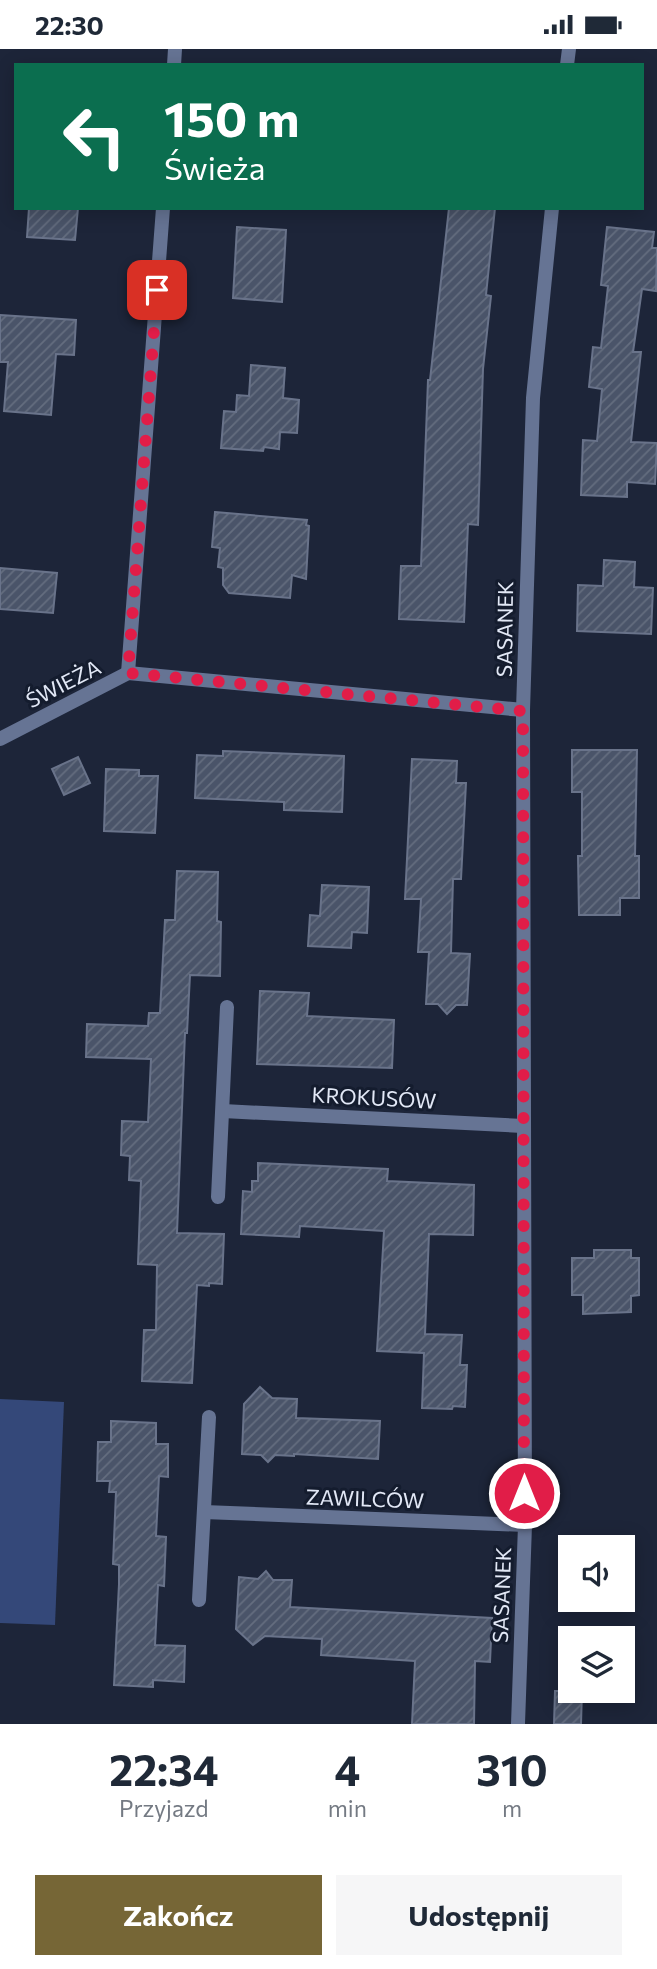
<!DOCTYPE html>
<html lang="pl">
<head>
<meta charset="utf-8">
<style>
  :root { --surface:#fff; --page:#f6f6f7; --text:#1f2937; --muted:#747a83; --accent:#766636 }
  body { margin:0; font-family:Commissioner,sans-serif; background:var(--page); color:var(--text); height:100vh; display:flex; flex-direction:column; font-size:26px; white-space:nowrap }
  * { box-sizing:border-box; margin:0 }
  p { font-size:23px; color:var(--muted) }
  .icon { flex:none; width:38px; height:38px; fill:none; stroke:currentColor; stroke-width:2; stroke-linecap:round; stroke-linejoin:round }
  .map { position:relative; height:1675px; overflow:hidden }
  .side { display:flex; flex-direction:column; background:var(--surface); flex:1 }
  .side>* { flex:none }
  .banner { position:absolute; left:14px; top:14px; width:630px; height:147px; border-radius:0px; box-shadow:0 4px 18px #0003; background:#0b6e4f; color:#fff; overflow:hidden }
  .buttons { position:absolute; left:558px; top:1486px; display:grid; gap:14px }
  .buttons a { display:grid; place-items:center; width:77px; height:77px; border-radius:0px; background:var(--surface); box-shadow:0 4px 18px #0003; font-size:35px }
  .pin { position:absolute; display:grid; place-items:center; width:60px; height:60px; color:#fff; margin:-30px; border-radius:14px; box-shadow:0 4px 10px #0006 }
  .me { position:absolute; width:77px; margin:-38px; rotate:0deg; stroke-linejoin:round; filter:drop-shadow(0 0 5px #0008) }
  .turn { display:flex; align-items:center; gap:24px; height:147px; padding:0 35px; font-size:32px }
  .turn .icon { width:91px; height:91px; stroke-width:2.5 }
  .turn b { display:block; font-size:49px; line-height:60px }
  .eta { display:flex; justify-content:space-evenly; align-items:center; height:119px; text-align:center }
  .eta b { font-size:42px; font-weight:700; line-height:49px }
  .cta { display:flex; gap:14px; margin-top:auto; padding:14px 35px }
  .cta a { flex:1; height:80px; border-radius:0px; background:var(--accent); color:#fff; font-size:28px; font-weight:700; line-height:80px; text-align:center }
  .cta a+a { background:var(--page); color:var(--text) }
  .status { display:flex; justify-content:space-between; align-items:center; height:49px; padding:0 35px; background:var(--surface); direction:ltr }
  .status svg { height:19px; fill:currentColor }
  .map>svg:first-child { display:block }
</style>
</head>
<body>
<div class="status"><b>22:30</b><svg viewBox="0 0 49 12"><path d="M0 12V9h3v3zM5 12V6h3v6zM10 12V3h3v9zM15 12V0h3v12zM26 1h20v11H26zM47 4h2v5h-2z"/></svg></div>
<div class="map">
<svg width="657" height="1675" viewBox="0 0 657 1675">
  <defs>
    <pattern id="building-hatch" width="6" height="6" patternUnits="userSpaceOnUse" patternTransform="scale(1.75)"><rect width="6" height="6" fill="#4a5469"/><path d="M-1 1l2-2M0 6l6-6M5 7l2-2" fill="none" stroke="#646d7f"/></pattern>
  </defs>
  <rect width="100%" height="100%" fill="#1d2539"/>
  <path fill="#344879" d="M0,1350L64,1353L55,1576L0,1574Z"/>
  <g fill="url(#building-hatch)" stroke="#69738a" stroke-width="2">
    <path d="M29,159H78L75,191L27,188Z"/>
    <path d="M449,159H495L486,246L491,247L483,320L478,476L468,475L464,573L399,570L401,517H421L428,331H430Z"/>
    <path d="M237,178L286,181L282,253L233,249Z"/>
    <path d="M607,178L654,183L652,199H657L656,242L642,240L633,303H641L631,393L657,394L655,435L627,433V448L581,446L583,391L597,392L602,340L589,338L593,298L601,299L608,237L601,236Z"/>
    <path d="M0,266L76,271L74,306L56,305L51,366L4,362L8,313H0Z"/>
    <path d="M251,316L285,319L283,349L299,351L297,384L280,383L279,400L264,398L263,402L221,399L224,362L236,363L237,346L249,347Z"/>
    <path d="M215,463L307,471L306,476L309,477L306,530L292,526L290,549L229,544L223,536V519L218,518L220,499L212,498Z"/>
    <path d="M604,511L635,513L634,538L653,539L651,585L577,582L578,536L603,537Z"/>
    <path d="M0,519L57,524L53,564L0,560Z"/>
    <path d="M572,701H637L635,807H639V849H620V866H579L578,807H582V743H572Z"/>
    <path d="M223,702L344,707L342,763L284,761V753L195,749L197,706L223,707Z"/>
    <path d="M78,708L90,734L64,746L52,720Z"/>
    <path d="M412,710L457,712L456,734H466L461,830H453L451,904L470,905L467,956H456L447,965L438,955H426L429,903H418L421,850H405Z"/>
    <path d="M106,720L139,721V727H158L155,784L104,782Z"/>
    <path d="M177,822L218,823L217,872L221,873L220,927L190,926L187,984H185L177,1184L224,1185L222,1235L209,1234V1237L197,1236L192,1334L142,1332L144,1281H156L157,1216L138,1215L141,1132L129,1131L130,1107L121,1106L122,1072L148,1073L151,1010L86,1008L87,975L148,977L149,964H160L165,871H175Z"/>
    <path d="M322,836L369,838L367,884L352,883L351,899L308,897L310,866L320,867Z"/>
    <path d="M260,942L309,944L307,967L394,971L392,1019L257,1015Z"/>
    <path d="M258,1114L388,1120L387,1132L474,1136L473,1186L429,1185L425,1285L462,1286L460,1316H467L465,1358L453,1357L452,1360L422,1359L424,1304L377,1302L384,1182L300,1177L299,1188L241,1185L243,1142L252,1143V1132H258Z"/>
    <path d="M594,1201H631V1209H639V1246L631,1247V1263L583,1265V1246H572V1209H594Z"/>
    <path d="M260,1338L272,1349L297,1350L296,1369L380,1372L378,1410L294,1405V1407L275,1406L268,1413L261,1406L242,1405L244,1355Z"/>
    <path d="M111,1372L156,1374V1395H168V1428L159,1427L156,1487L166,1488L164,1537L158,1536L155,1596L185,1597L184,1633L153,1631V1638L114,1636L119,1535V1516L113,1515L116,1443H109L110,1432H97L98,1393H111Z"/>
    <path d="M266,1522L273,1531H292L290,1558L492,1569L490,1613L475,1612L474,1675H412L415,1612L321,1606L322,1590L265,1587L253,1596L236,1580L239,1528L258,1530Z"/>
    <path d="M555,1642H582L581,1675H554Z"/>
  </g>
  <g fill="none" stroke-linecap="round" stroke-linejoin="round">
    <g stroke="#667494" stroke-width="14">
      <path d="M174,16L175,0"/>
      <path d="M567,16L569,0"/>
      <path d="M128,624L163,159"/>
      <path d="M0,690L128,624L523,661"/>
      <path d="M223,1062L523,1077"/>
      <path d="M218,1148L227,958"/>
      <path d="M204,1463L525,1476"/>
      <path d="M199,1551L209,1368"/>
      <path d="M518,1675L525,1476L523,661L533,349L552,159"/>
    </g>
  </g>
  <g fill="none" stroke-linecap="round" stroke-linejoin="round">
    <path stroke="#e11d48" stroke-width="12" stroke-dasharray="0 21.6" d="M157,241L128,624L523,662L524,1444"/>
  </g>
  <g text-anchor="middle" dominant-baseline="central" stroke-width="6" stroke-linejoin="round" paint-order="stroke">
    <g font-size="21" fill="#e2e8f6" stroke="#141c2e">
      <text transform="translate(504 580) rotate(-89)">SASANEK</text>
      <text transform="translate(63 634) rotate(-27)">ŚWIEŻA</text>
      <text transform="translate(374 1048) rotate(3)">KROKUSÓW</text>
      <text transform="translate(365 1449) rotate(2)">ZAWILCÓW</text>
      <text transform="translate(501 1546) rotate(-88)">SASANEK</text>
    </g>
  </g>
</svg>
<div class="buttons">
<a><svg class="icon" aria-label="sound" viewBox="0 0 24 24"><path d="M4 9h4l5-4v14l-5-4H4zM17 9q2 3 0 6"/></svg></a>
<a><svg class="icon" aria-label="layers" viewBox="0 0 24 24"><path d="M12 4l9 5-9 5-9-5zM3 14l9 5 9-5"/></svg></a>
</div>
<div class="pin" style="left:157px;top:241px;background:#d93025"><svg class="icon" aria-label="arrive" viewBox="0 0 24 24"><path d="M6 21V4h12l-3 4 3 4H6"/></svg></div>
<svg class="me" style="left:524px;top:1444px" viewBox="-20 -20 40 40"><circle r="17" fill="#e11d48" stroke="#fff" stroke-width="3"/><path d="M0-11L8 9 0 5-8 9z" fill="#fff"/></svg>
<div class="banner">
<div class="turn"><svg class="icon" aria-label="left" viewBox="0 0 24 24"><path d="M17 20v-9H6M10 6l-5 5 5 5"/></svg><div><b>150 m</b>Świeża</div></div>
</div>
</div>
<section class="side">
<div class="eta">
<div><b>22:34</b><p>Przyjazd</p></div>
<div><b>4</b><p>min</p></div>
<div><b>310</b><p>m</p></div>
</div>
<div class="cta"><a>Zakończ</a><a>Udostępnij</a></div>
</section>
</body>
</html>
